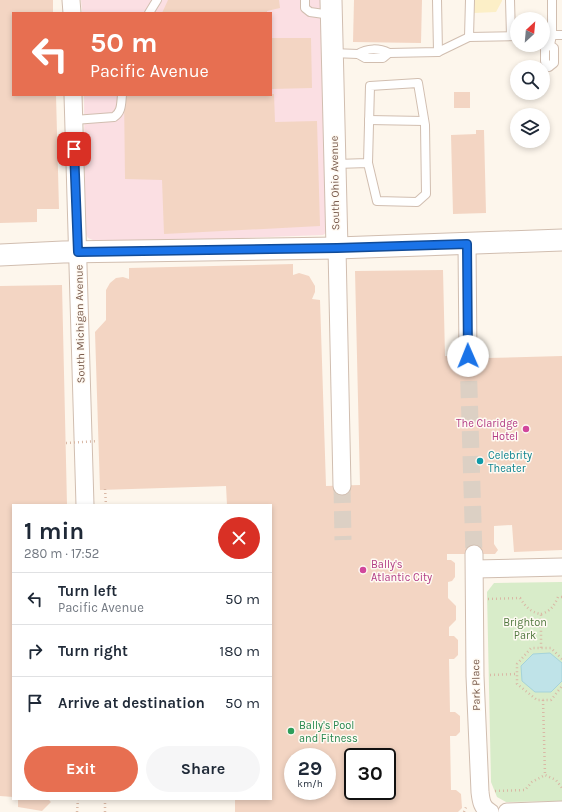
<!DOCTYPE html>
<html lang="en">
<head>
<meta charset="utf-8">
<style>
  :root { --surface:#fff; --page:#f6f6f7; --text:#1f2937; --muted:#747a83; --line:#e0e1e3; --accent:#e76f51 }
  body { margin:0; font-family:Karla,sans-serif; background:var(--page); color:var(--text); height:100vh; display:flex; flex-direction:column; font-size:15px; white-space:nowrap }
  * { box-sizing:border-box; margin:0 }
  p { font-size:13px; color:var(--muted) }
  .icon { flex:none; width:22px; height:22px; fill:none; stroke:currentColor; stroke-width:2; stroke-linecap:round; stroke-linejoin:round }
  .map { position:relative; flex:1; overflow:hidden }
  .drawer { position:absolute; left:12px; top:504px; width:260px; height:296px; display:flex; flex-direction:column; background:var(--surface); border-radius:0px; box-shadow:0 2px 6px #0003 }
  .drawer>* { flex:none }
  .banner { position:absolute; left:12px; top:12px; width:260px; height:84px; border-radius:0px; box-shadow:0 2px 6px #0003; background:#e76f51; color:#fff; overflow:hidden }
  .needle { width:26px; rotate:26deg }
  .tools { position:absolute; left:510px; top:12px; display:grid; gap:8px }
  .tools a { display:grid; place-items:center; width:40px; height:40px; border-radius:50%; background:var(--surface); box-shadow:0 2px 6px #0003; font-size:20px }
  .speed { position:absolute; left:284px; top:748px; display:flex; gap:8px; font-size:20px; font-weight:700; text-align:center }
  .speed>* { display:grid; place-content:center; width:52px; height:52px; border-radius:50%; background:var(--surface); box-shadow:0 2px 6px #0003; line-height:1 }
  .speed small { font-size:10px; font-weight:400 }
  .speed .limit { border:2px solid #111; border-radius:6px; background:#fff; color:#111 }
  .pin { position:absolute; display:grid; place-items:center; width:34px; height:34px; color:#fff; margin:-17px; border-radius:8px; box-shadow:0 2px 6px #0006 }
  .me { position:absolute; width:44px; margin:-22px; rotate:359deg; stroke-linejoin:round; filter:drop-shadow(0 0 3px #0008) }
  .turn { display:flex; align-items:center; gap:14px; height:84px; padding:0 12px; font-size:18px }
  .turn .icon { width:52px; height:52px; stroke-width:2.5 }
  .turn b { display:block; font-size:28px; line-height:34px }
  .round { display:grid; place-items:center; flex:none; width:42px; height:42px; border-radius:21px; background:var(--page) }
  .summary { display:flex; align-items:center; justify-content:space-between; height:68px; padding:0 12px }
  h1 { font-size:24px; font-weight:700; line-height:30px }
  .button { display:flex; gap:8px; margin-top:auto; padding:8px 12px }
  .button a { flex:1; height:46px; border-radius:24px; background:var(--accent); color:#fff; font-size:16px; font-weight:700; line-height:46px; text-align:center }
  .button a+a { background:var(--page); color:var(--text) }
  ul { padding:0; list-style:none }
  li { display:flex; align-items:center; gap:12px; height:52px; padding:0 12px; border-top:1px solid var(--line) }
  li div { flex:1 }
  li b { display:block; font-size:15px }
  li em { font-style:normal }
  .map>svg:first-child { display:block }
</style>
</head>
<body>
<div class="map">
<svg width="562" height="812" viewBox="0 0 562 812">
  <rect width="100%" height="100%" fill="#fdf6ec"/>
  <path fill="#fbdfe3" d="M81,0H323L326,233L323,235L100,243L88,238L85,232L84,95H271V13H82Z"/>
  <path fill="#d8ecc9" d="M562,582V801L506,802L497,797L491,782L487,592L494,583Z"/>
  <path fill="#fcefc7" d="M470,0H502V1L496,12L474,13L473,4Z"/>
  <path fill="#bfe3e8" stroke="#a5d3da" d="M550,653L562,663V681L551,692H535L522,681L521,666L533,654Z"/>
  <g fill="#f3d5c3" fill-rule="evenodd">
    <path d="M0,0H53V13H13V95H56L59,209H37V222L0,223Z"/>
    <path d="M168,0H279L280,8L267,11V13H162Z"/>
    <path d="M354,0H422L421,43L353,42Z"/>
    <path d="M271,38H311L312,88L271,89Z"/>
    <rect x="454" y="92" width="16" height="16"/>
    <path d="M271,94H274L275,122L317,121L320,226L164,234L162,180L125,179L124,95H271Z"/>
    <path d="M476,130H484L486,213L453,214L451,135L476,134Z"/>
    <path d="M293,264V275L299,273L309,276L315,286V292L312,299L320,300L326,486L360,485L355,271L443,270L445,356L487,355V358L562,356V550L514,552L512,525L494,526V544L498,550L495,554H447V560H451L455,563V577L452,581L448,582V598L456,606V620L449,627V636H454L458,640V655L454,659H449L450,712H455L460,716V732L456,736H450L451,790H456L461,794L462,808L458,812H235V799H271V505H227L226,486L100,490L95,332L106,320V290L110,283L116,278L123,277L129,279V268ZM293,757H327V791H293ZM353,757H387V791H353Z"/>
    <path d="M62,285L67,505H13V797L0,796V286Z"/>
    <path d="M18,799H48L51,802L42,811L18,807Z"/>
  </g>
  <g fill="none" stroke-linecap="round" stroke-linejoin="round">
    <g stroke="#dcd0c4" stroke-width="17" stroke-dasharray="17 8" stroke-linecap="butt">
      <path d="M468,356L474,554"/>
      <path d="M342,486L343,540"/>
    </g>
    <g stroke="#d1beb0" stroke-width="10">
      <g id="service">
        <path d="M305,0V8L310,12L331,15"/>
        <path d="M437,0L438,52"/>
        <path d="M510,0L511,36"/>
        <path d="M149,13L157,0"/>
        <path d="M543,35H562"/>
        <path d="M469,37L470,0"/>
        <path d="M550,45L554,48V63L549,67L545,61V49L550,45L552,35V0"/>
        <path d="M332,53L358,54L365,58H383L389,53"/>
        <path d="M358,54C367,48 379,48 389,53L438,52L469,37L517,36"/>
        <path d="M74,120L114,117C122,112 121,103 122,95"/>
        <path d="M369,120L424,121"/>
        <path d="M336,164L368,163L370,86L418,83L425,125L426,194L417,202L377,201L368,163"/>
      </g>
    </g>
    <g stroke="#d1beb0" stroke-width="19">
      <g id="minor">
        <path d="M71,0L72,13"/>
        <path d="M73,95L85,505"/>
        <path d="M467,244L468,356"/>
        <path d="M337,248L342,486"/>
        <path d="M474,554L475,676L480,792C481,801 482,808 490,812"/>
        <path d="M475,569L562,567"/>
        <path d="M507,812L562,810"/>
      </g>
    </g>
    <g stroke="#d1beb0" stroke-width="23">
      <g id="tertiary">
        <path d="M331,0L337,248"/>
        <path d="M0,255L63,252L337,248L562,240"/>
      </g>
    </g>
    <g stroke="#d9b8a5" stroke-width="2.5" stroke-dasharray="1 3" stroke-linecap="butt">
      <path d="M105,489L106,505"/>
      <path d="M488,599L520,598C526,607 530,612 541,614V648"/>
      <path d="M541,614C551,611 554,606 558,597H562"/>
      <path d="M562,659L551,648H531L517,664V684L537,700H551L562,686"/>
      <path d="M490,675L517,674"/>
      <path d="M543,700L545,775"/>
      <path d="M495,791L525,790L532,782L545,775L556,780L562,788"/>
      <path d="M77,812L78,799"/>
      <path d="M105,812V799"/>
      <path d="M464,812L467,805"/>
    </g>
    <use href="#service" stroke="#fff" stroke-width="8"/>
    <use href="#minor" stroke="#fff" stroke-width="17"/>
    <use href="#tertiary" stroke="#fff" stroke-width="21"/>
    <path stroke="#d9b8a5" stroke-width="2.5" stroke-dasharray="1 3" stroke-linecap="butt" d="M66,443L98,441"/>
  </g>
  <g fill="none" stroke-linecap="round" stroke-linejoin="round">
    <g stroke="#114b97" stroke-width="10">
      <path id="route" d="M74,149L78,252L337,248L467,244L468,356"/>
    </g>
    <use href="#route" stroke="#1a73e8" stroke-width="7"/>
  </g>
  <g fill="#d1479c" stroke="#fffaf3" stroke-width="1.5">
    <circle cx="526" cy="429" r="4"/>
    <circle cx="363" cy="570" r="4"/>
  </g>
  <circle fill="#0f9aa8" stroke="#fffaf3" stroke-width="1.5" cx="480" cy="461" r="4"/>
  <circle fill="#2e9e5b" stroke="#fffaf3" stroke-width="1.5" cx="291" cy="731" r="4"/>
  <g text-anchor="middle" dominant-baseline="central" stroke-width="3" stroke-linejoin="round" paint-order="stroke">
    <g font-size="11" fill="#7a5c4d" stroke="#fffaf3">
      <text transform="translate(335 183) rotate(-91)">South Ohio Avenue</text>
      <text transform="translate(80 324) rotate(-91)">South Michigan Avenue</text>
      <text transform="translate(476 685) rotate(-91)">Park Place</text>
    </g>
    <g font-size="11" fill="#b23c85" stroke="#fffaf3" text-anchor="end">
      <text x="518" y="423">The Claridge<tspan x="518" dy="13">Hotel</tspan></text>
      <text x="371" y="564" text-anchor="start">Bally's<tspan x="371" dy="13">Atlantic City</tspan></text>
    </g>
    <g font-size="11" fill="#0d838f" stroke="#fffaf3" text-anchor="start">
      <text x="488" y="455">Celebrity<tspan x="488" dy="13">Theater</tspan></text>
    </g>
    <g font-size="11" fill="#537a41" stroke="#fffaf3">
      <text x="525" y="622">Brighton<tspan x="525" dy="13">Park</tspan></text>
    </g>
    <g font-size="11" fill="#27864d" stroke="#fffaf3" text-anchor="start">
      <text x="299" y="725">Bally's Pool<tspan x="299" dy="13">and Fitness</tspan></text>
    </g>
  </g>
</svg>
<div class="tools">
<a><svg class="needle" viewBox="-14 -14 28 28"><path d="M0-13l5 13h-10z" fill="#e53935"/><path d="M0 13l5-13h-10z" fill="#747a83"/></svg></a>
<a><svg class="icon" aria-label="search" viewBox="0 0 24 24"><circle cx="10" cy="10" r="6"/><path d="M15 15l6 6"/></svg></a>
<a><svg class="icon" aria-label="layers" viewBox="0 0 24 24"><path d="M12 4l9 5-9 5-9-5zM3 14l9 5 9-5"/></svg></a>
</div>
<div class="speed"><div>29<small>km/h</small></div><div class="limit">30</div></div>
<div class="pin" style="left:74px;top:149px;background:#d93025"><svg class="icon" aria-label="arrive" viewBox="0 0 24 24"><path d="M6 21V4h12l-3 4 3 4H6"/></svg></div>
<svg class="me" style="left:468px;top:356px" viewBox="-20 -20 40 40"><circle r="19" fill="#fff"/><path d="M0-13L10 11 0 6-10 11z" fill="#1a73e8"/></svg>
<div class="banner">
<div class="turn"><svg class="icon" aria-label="left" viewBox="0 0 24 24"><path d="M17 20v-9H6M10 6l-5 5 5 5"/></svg><div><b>50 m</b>Pacific Avenue</div></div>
</div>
<section class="drawer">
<div class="summary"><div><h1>1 min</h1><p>280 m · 17:52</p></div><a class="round" style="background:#d93025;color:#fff"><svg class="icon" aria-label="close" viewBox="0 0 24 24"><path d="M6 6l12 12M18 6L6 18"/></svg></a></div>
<ul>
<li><svg class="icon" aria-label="left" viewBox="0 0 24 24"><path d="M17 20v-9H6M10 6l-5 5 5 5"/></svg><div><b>Turn left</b><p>Pacific Avenue</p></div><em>50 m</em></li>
<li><svg class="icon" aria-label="right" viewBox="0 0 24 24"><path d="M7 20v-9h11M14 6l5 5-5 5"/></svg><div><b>Turn right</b></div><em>180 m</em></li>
<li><svg class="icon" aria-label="arrive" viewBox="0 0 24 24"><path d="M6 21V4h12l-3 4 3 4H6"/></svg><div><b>Arrive at destination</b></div><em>50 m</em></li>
</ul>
<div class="button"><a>Exit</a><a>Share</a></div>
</section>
</div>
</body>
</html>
